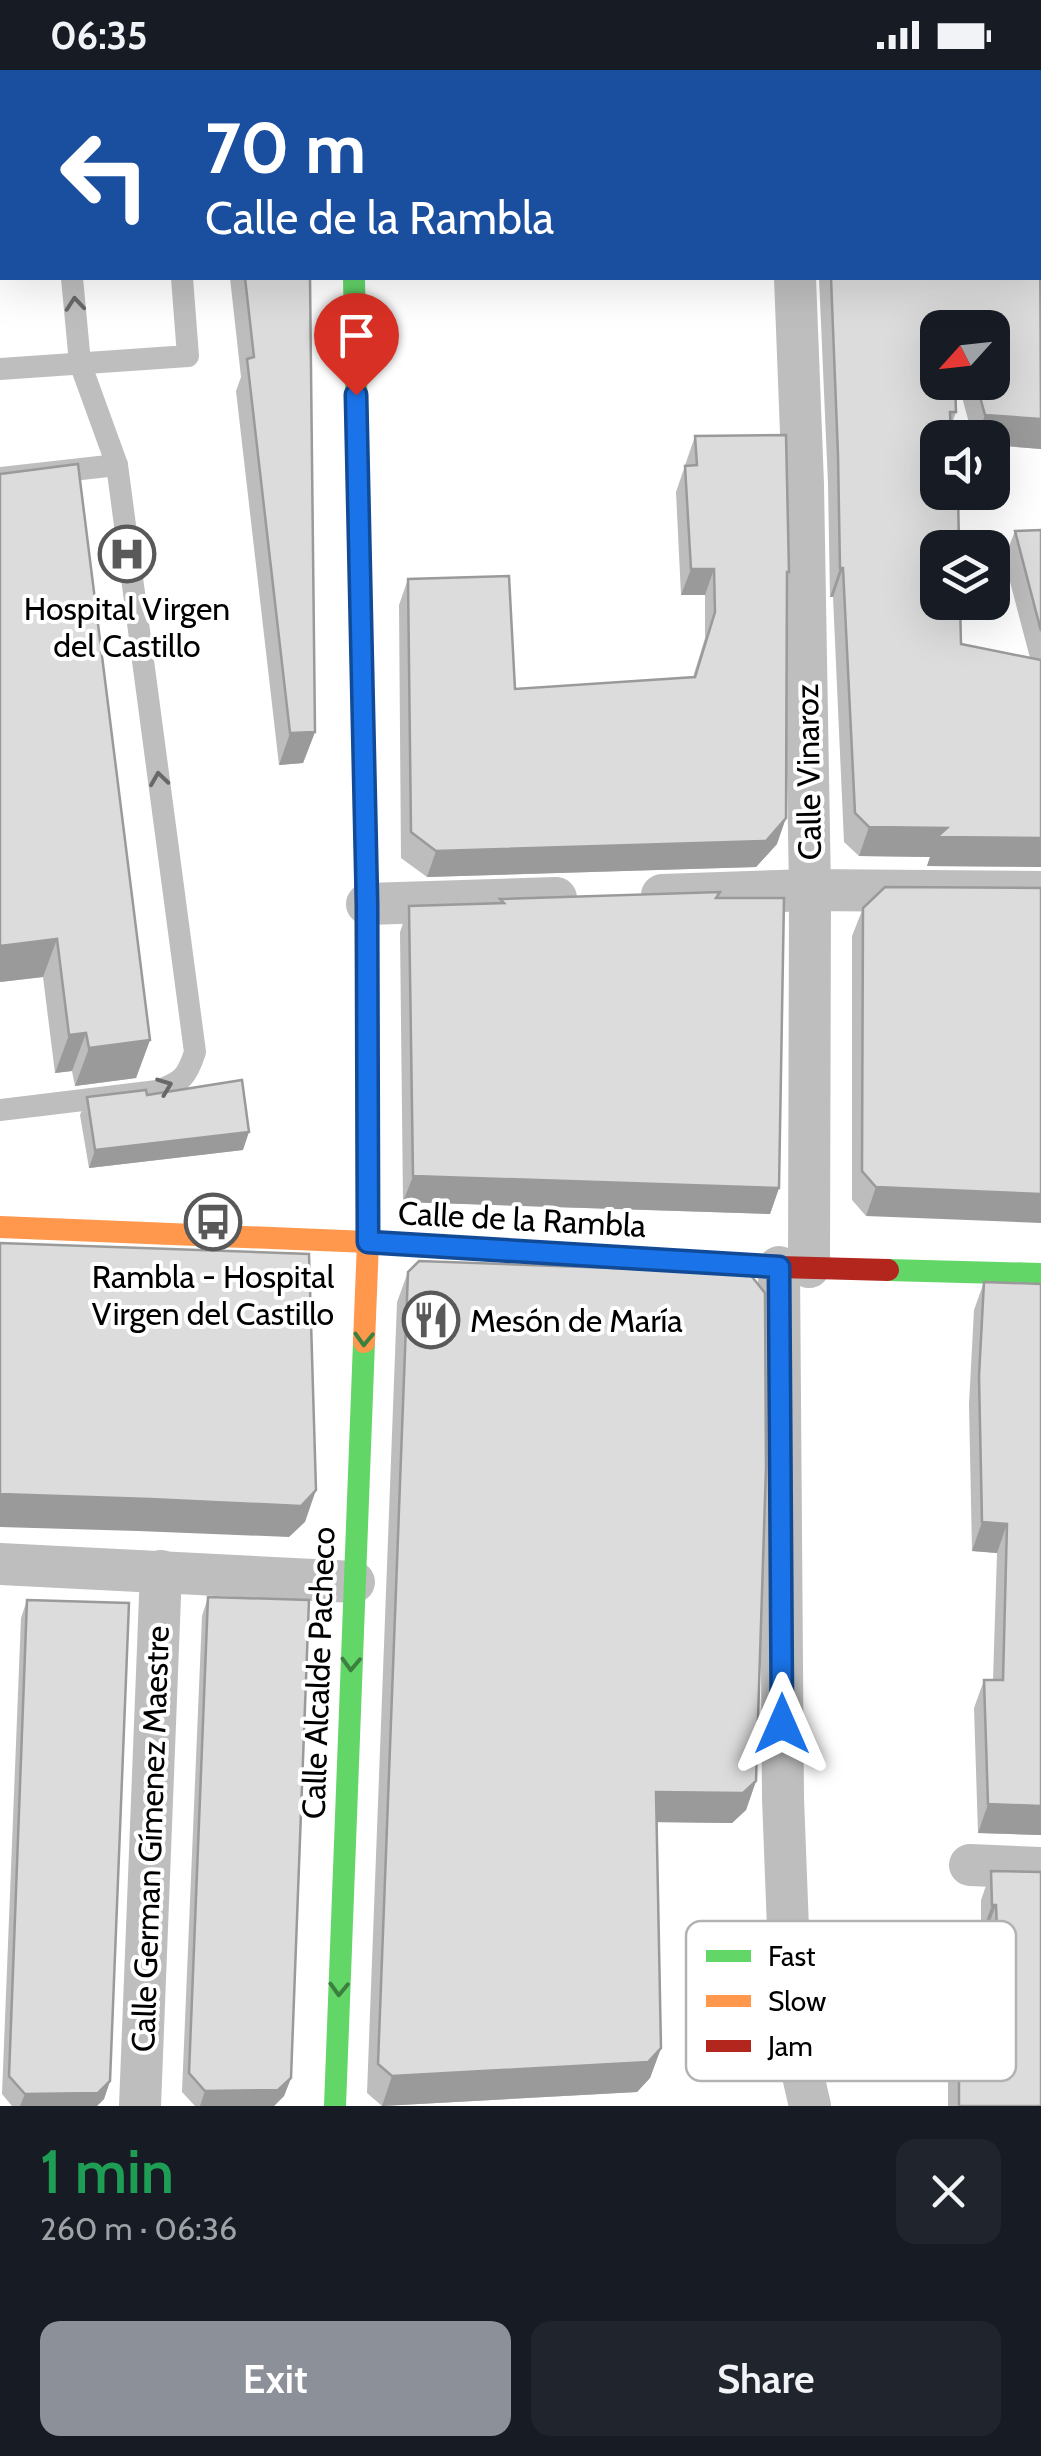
<!DOCTYPE html>
<html lang="en">
<head>
<meta charset="utf-8">
<style>
  :root { --surface:#171b24; --page:#20242c; --text:#f1f3f6; --muted:#9ea1a6; --accent:#8c9099 }
  body { margin:0; font-family:Cabin,sans-serif; background:var(--page); color:var(--text); height:100vh; display:flex; flex-direction:column; font-size:38px; white-space:nowrap }
  * { box-sizing:border-box; margin:0 }
  p { font-size:32px; color:var(--muted) }
  .icon { flex:none; width:55px; height:55px; fill:none; stroke:currentColor; stroke-width:2; stroke-linecap:round; stroke-linejoin:round }
  .map { position:relative; height:2036px; overflow:hidden }
  .details { display:flex; flex-direction:column; background:var(--surface); flex:1 }
  .details>* { flex:none }
  .hud { position:absolute; left:0px; top:0px; width:1042px; height:210px; box-shadow:0 10px 40px #0002; background:#1a4fa0; color:#fff; overflow:hidden }
  .needle { width:65px; rotate:243deg }
  .fabs { position:absolute; left:920px; top:240px; display:grid; gap:20px }
  .fabs a { display:grid; place-items:center; width:90px; height:90px; border-radius:20px; background:var(--surface); box-shadow:0 10px 40px #0002; font-size:50px }
  .pin { position:absolute; display:grid; place-items:center; width:85px; height:85px; color:#fff; margin:-102px -42px; border-radius:50% 50% 50% 0; rotate:-45deg; box-shadow:0 0 10px #0007 }
  .pin .icon { rotate:45deg }
  .me { position:absolute; width:110px; margin:-55px; rotate:0deg; stroke-linejoin:round; filter:drop-shadow(0 0 8px #0008) }
  .turn { display:flex; align-items:center; gap:35px; height:210px; padding:0 40px; font-size:45px }
  .turn .icon { width:130px; height:130px; stroke-width:2.5 }
  .turn b { display:block; font-size:70px; line-height:85px }
  .round { display:grid; place-items:center; flex:none; width:105px; height:105px; border-radius:20px; background:var(--page) }
  .summary { display:flex; align-items:center; justify-content:space-between; height:170px; padding:0 40px }
  h1 { font-size:60px; font-weight:600; line-height:75px; color:#1e9e55 }
  .cta { display:flex; gap:20px; margin-top:auto; padding:20px 40px }
  .cta a { flex:1; height:115px; border-radius:20px; background:var(--accent); color:#fff; font-size:40px; font-weight:600; line-height:115px; text-align:center }
  .cta a+a { background:var(--page); color:var(--text) }
  .status { display:flex; justify-content:space-between; align-items:center; height:70px; padding:0 50px; background:var(--surface); direction:ltr }
  .status svg { height:28px; fill:currentColor }
  .map>svg:first-child { display:block }
</style>
</head>
<body>
<div class="status"><b>06:35</b><svg viewBox="0 0 49 12"><path d="M0 12V9h3v3zM5 12V6h3v6zM10 12V3h3v9zM15 12V0h3v12zM26 1h20v11H26zM47 4h2v5h-2z"/></svg></div>
<div class="map">
<svg width="1041" height="2036" viewBox="0 0 1041 2036">
  <rect width="100%" height="100%" fill="#fff"/>
  <path fill="#eaeaea" d="M382,0H1041V63L1040,2H383Z"/>
  <g fill="none" stroke-linecap="round" stroke-linejoin="round">
    <g stroke="#bebebe" stroke-width="22">
      <path d="M0,145H2"/>
      <path d="M72,208L80,293L117,395"/>
      <path d="M0,299L188,286L182,208"/>
      <path d="M0,408L117,395L195,982C187,1007 182,1012 157,1021L0,1040"/>
    </g>
    <g stroke="#bebebe" stroke-width="42">
      <path d="M350,0V2"/>
      <path d="M1040,144H1041"/>
      <path d="M795,208L803,414L810,820L809,1197"/>
      <path d="M662,825L810,820L1041,822"/>
      <path d="M367,834L556,828"/>
      <path d="M779,1197L783,1728L791,1937L795,1971L810,2036"/>
      <path d="M0,1494L354,1512"/>
      <path d="M970,1795L1041,1798"/>
      <path d="M140,2036L161,1501"/>
    </g>
    <g stroke="#63d668" stroke-width="22">
      <path d="M354,208L365,756"/>
      <path d="M888,1200L1041,1204"/>
      <path d="M335,2036L364,1272"/>
    </g>
    <g stroke="#ff974d" stroke-width="22">
      <path d="M0,1157L368,1172L488,1179"/>
      <path d="M364,1272L368,1172L365,756"/>
    </g>
    <path stroke="#b3261e" stroke-width="22" d="M488,1179L779,1197L888,1200"/>
  </g>
  <g fill="#bdbdbd">
    <path d="M1041,159V379L992,375V368H973L958,312H992V258H938L956,342L951,356L961,574L1030,588L1004,489L1015,461L1041,460V797L927,796L930,787L859,786L844,772L833,527H830L828,414L819,208H1040Z"/>
    <path d="M230,208H310L315,662L303,693L279,695L236,321L241,307Z"/>
    <path d="M695,366L789,502L787,510L777,774L756,797L427,807L401,788L399,535L408,509L515,619L693,607L705,568V525H681L676,422Z"/>
    <path d="M0,404L150,970L136,1008L75,1016L72,1001L55,1003L43,907L0,912Z"/>
    <path d="M1041,818L866,1146L852,1130V866L863,838Z"/>
    <path d="M718,828L779,1118L770,1144L403,1132L400,862L409,836L498,833L500,829Z"/>
    <path d="M147,1025L243,1080L89,1098L80,1045L87,1027Z"/>
    <path d="M408,1202L756,1711L746,1740L732,1753L657,1752L661,1978L650,2008L637,2022L382,2036L367,2023L397,1232Z"/>
    <path d="M984,1212L1041,1214V1765L978,1763L974,1638L984,1610H993L997,1483L972,1481L969,1334L974,1240Z"/>
    <path d="M208,1527L291,2008L284,2026L274,2036H195L182,2022L202,1546Z"/>
    <path d="M27,1530L110,2011L104,2029L97,2036H12L2,2024L21,1548Z"/>
    <path d="M991,1801L1041,2036H948V1939L959,1910H987L985,1865H981V1830Z"/>
  </g>
  <g fill="#9a9a9a">
    <rect x="1040" y="65" width="1" height="33"/>
    <path d="M985,345L1041,349V379L992,375V368H976Z"/>
    <path d="M840,498H843L833,527H830Z"/>
    <path d="M691,499H714L705,525H681Z"/>
    <path d="M315,662L303,693L279,695L290,663Z"/>
    <path d="M786,748L777,774L756,797L427,807L436,781Z"/>
    <path d="M869,757L947,758L1041,768V797L927,796L930,787L859,786Z"/>
    <path d="M57,869L43,907L0,912V876Z"/>
    <path d="M86,963L72,1001L55,1003L69,965Z"/>
    <path d="M150,970L136,1008L75,1016L89,978Z"/>
    <path d="M249,1062L243,1080L89,1098L95,1080Z"/>
    <path d="M413,1106L779,1118L770,1144L403,1132Z"/>
    <path d="M876,1117L1041,1124V1153L866,1146Z"/>
    <path d="M316,1420L305,1452L289,1467L138,1461L0,1457V1424Z"/>
    <path d="M982,1452L1007,1454L997,1483L972,1481Z"/>
    <path d="M756,1711L746,1740L732,1753L645,1752L656,1722Z"/>
    <path d="M988,1734L1041,1736V1765L978,1763Z"/>
    <path d="M992,1835H996L985,1865H981Z"/>
    <path d="M661,1978L650,2008L637,2022L382,2036L392,2006Z"/>
    <path d="M291,2008L284,2026L274,2036H200L205,2021Z"/>
    <path d="M110,2011L104,2029L97,2036H20L25,2024Z"/>
  </g>
  <g fill="#dcdcdc" stroke="#9a9a9a" stroke-width="2.5">
    <rect x="179" y="0" width="101" height="2"/>
    <rect x="1040" y="31" width="1" height="34"/>
    <path d="M1040,159L1041,349L985,345L976,312H992V258H938V312H955L956,342H950L951,368H938V422H958L959,478H938V532H960L961,574L1041,590V768L937,767L947,758L869,757L855,743L843,498H840L838,385L831,208H1040Z"/>
    <path d="M245,208H310L315,662L290,663L247,289L254,287Z"/>
    <path d="M786,365L789,502H787L786,748L766,771L436,781L411,762L408,509L509,506L515,619L695,607L715,542L714,499H691L685,396L697,395L695,366Z"/>
    <path d="M78,394L150,970L89,978L86,963L69,965L57,869L0,876V404Z"/>
    <path d="M1041,460V561L1015,461Z"/>
    <path d="M885,817L1041,818V1124L876,1117L862,1101L863,838Z"/>
    <path d="M720,822L716,828H784L779,1118L413,1106L409,836L504,833L500,829Z"/>
    <path d="M242,1010L249,1062L95,1080L87,1027L146,1020L147,1025Z"/>
    <path d="M0,1173L309,1184L316,1420L301,1436L150,1429L0,1424Z"/>
    <path d="M419,1191L749,1203L765,1223L766,1397L756,1711L743,1723L656,1722L661,1978L648,1992L392,2006L378,1994L408,1202Z"/>
    <path d="M984,1212L1041,1214V1736L988,1734L984,1610H1003L1007,1454L982,1452L979,1306Z"/>
    <path d="M208,1527L309,1530L291,2008L278,2020L205,2021L189,2003Z"/>
    <path d="M27,1530L129,1533L110,2011L98,2023L25,2024L9,2006Z"/>
    <path d="M991,1801L1041,1802V2036H959V1910L999,1911L996,1835H992Z"/>
  </g>
  <defs><path id="oneway-chevron" d="M-2-3.5L2.5 0L-2 3.5" fill="none" stroke-width="1.6" stroke-linecap="round" stroke-linejoin="round" transform="scale(2.5)"/></defs>
  <g stroke="#686868">
    <use href="#oneway-chevron" transform="translate(75 234) rotate(-95)"/>
    <use href="#oneway-chevron" transform="translate(159 709) rotate(-98)"/>
    <use href="#oneway-chevron" transform="translate(165 1016) rotate(-21)"/>
  </g>
  <g stroke="#3b803e">
    <use href="#oneway-chevron" transform="translate(364 1269) rotate(92)"/>
    <use href="#oneway-chevron" transform="translate(351 1594) rotate(92)"/>
    <use href="#oneway-chevron" transform="translate(339 1919) rotate(92)"/>
  </g>
  <g fill="none" stroke-linecap="round" stroke-linejoin="round">
    <g stroke="#114b97" stroke-width="25">
      <path id="route" d="M356,325L367,834L368,1172L779,1197L782,1654"/>
    </g>
    <use href="#route" stroke="#1a73e8" stroke-width="18"/>
  </g>
  <defs>
    <g id="hospital-ring" transform="scale(2.875)"><circle r="9.5" fill="#fff" stroke="#595959" stroke-width="1.5"/><path d="M-5-5h3v3.5h4V-5h3V5h-3V1.5h-4V5h-3Z" fill="#595959"/></g>
    <g id="bus-ring" transform="scale(2.875)"><circle r="9.5" fill="#fff" stroke="#595959" stroke-width="1.5"/><path d="M-5-6H5V4H4V6H2V4H-2V6H-4V4H-5ZM-3.5-4V0h7V-4ZM-3.5 1.2v1.5H-2V1.2ZM2 1.2v1.5H3.5V1.2Z" fill="#595959"/></g>
    <g id="restaurant-ring" transform="scale(2.875)"><circle r="9.5" fill="#fff" stroke="#595959" stroke-width="1.5"/><path d="M-5-6h1v4h1v-4h1v4h1v-4h1v5L-1.5 .5V6h-2V.5L-5-1ZM5-6V6H3V1.5H1.5Q1.5-4 5-6Z" fill="#595959"/></g>
  </defs>
  <g fill-rule="evenodd">
    <use href="#hospital-ring" x="127" y="484"/>
    <use href="#bus-ring" x="213" y="1152"/>
    <use href="#restaurant-ring" x="431" y="1250"/>
  </g>
  <g text-anchor="middle" dominant-baseline="central" stroke-width="8" stroke-linejoin="round" paint-order="stroke">
    <g font-size="32" fill="#000" stroke="#fff">
      <text x="127" y="538">Hospital Virgen<tspan x="127" dy="37">del Castillo</tspan></text>
      <text x="213" y="1206">Rambla - Hospital<tspan x="213" dy="37">Virgen del Castillo</tspan></text>
      <text x="470" y="1250" text-anchor="start">Mesón de María</text>
    </g>
    <g font-size="32" fill="#000" stroke="#fff">
      <text transform="translate(808 702) rotate(-91)">Calle Vinaroz</text>
      <text transform="translate(522 1149) rotate(3)">Calle de la Rambla</text>
      <text transform="translate(318 1603) rotate(-88)">Calle Alcalde Pacheco</text>
      <text transform="translate(150 1769) rotate(-88)">Calle German Gímenez Maestre</text>
    </g>
  </g>
  <rect x="686" y="1851" width="330" height="160" rx="15" fill="#fff" stroke="#b2b2b2" stroke-width="2.5"/>
  <rect x="706" y="1880" width="45" height="12" fill="#63d668"/>
  <rect x="706" y="1925" width="45" height="12" fill="#ff974d"/>
  <rect x="706" y="1970" width="45" height="12" fill="#b3261e"/>
  <g font-size="28" fill="#000">
    <text x="768" y="1896">Fast</text>
    <text x="768" y="1941">Slow</text>
    <text x="768" y="1986">Jam</text>
  </g>
</svg>
<div class="fabs">
<a><svg class="needle" viewBox="-14 -14 28 28"><path d="M0-13l5 13h-10z" fill="#e53935"/><path d="M0 13l5-13h-10z" fill="#9ea1a6"/></svg></a>
<a><svg class="icon" aria-label="sound" viewBox="0 0 24 24"><path d="M4 9h4l5-4v14l-5-4H4zM17 9q2 3 0 6"/></svg></a>
<a><svg class="icon" aria-label="layers" viewBox="0 0 24 24"><path d="M12 4l9 5-9 5-9-5zM3 14l9 5 9-5"/></svg></a>
</div>
<div class="pin" style="left:356px;top:325px;background:#d93025"><svg class="icon" aria-label="arrive" viewBox="0 0 24 24"><path d="M6 21V4h12l-3 4 3 4H6"/></svg></div>
<svg class="me" style="left:782px;top:1654px" viewBox="-20 -20 40 40"><path d="M0-17L14 15 0 8-14 15z" fill="#1a73e8" stroke="#fff" stroke-width="4"/></svg>
<div class="hud">
<div class="turn"><svg class="icon" aria-label="left" viewBox="0 0 24 24"><path d="M17 20v-9H6M10 6l-5 5 5 5"/></svg><div><b>70 m</b>Calle de la Rambla</div></div>
</div>
</div>
<section class="details">
<div class="summary"><div><h1>1 min</h1><p>260 m · 06:36</p></div><a class="round"><svg class="icon" aria-label="close" viewBox="0 0 24 24"><path d="M6 6l12 12M18 6L6 18"/></svg></a></div>
<div class="cta"><a>Exit</a><a>Share</a></div>
</section>
</body>
</html>
